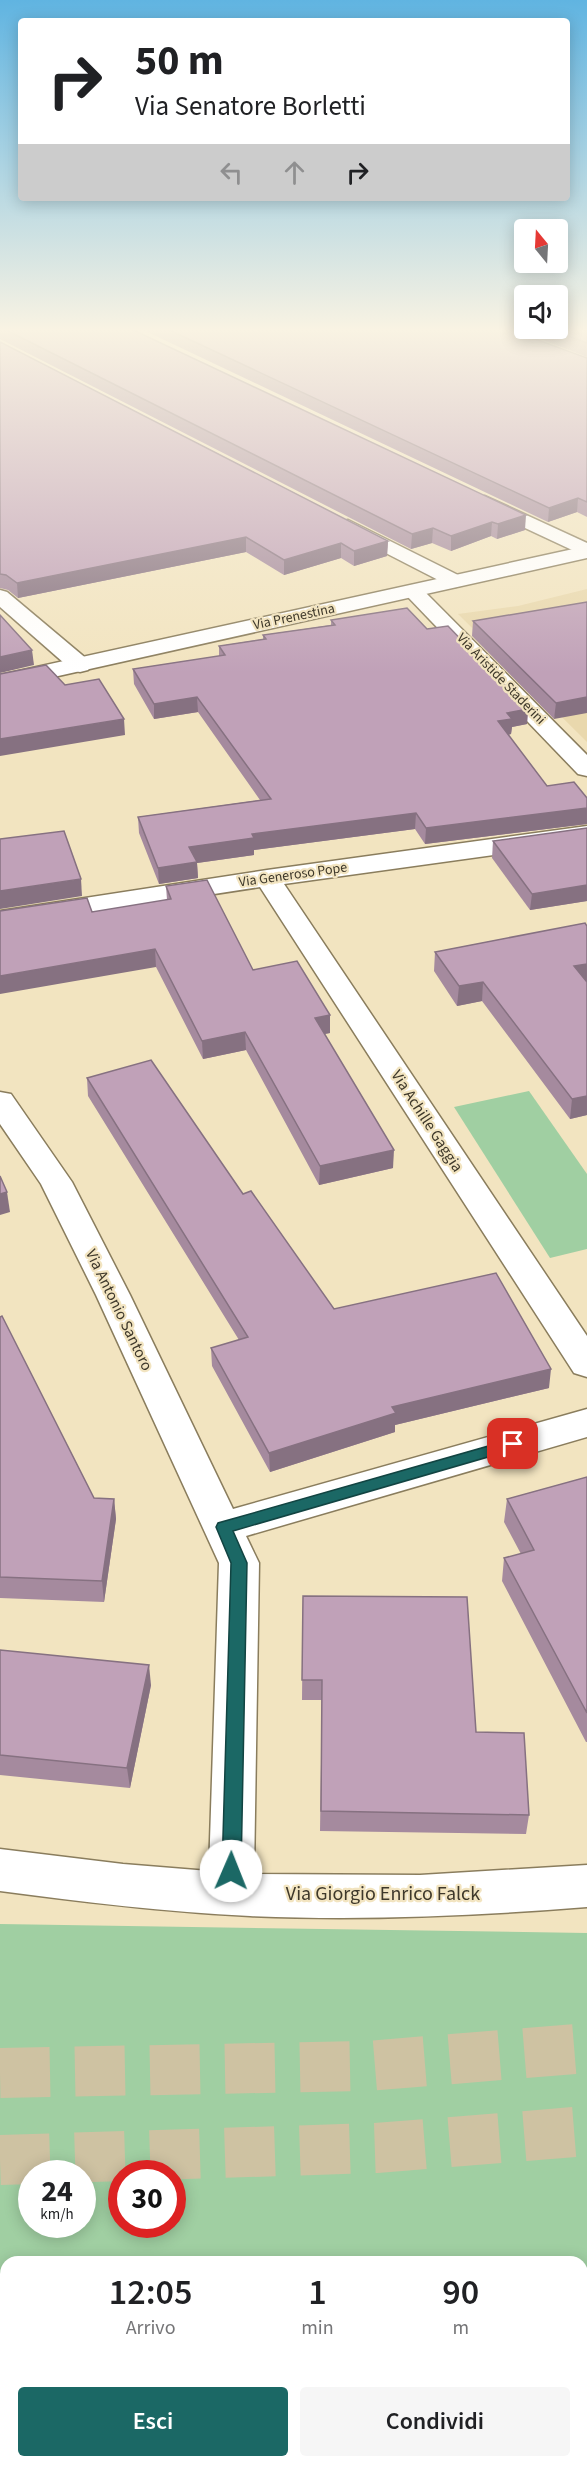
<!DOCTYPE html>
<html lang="it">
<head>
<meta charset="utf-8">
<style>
  :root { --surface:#fff; --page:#f6f6f6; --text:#202124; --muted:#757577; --accent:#1b6865 }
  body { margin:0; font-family:"Source Sans 3",sans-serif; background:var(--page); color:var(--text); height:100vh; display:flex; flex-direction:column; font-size:22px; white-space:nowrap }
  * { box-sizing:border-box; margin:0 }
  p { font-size:20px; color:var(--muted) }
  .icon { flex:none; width:33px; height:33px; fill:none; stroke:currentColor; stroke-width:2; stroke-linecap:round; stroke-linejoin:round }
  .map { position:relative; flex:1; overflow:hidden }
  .panel { position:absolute; left:0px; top:2256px; width:588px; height:212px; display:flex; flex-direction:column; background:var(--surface); border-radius:18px 18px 0 0; box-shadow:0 3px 15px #0003 }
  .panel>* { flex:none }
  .guide { position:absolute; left:18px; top:18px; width:552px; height:183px; border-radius:6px; box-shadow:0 3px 15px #0003; background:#fff; color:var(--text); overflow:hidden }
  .needle { width:39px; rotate:342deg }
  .controls { position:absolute; left:514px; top:219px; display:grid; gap:12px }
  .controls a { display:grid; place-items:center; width:54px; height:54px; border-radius:6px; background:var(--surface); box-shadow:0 3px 15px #0003; font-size:30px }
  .speed { position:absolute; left:18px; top:2160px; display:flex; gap:12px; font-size:30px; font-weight:700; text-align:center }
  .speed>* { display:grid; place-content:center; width:78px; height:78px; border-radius:50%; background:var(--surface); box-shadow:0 3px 15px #0003; line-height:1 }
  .speed small { font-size:15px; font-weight:400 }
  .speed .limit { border:9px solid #d22; background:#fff; color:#111 }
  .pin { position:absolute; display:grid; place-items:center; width:51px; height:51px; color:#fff; margin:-26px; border-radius:12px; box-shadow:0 3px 9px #0006 }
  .me { position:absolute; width:66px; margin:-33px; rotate:1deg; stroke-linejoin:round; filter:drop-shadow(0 0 4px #0008) }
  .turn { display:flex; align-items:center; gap:21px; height:126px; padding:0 18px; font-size:27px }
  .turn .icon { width:78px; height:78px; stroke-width:2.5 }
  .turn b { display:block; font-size:42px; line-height:51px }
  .lanes { display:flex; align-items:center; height:57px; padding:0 18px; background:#0003; justify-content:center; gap:30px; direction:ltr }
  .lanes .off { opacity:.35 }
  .eta { display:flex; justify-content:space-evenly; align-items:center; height:102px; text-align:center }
  .eta b { font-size:36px; font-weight:600; line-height:42px }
  .cta { display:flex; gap:12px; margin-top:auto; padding:12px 18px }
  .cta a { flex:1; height:69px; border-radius:6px; background:var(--accent); color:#fff; font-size:24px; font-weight:600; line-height:69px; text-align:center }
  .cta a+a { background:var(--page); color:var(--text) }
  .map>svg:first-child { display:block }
</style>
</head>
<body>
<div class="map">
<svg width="587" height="2467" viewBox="0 0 587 2467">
  <rect width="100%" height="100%" fill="#f2e4c0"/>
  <path fill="#e9d8ad" d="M587,589V742L458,614L518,606Z"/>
  <g fill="#a0cfa2" fill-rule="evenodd">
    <path d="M529,1091L587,1174V1249L550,1258L454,1107Z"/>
    <path d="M0,1924L587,1933V2467H0ZM32,2174H82V2224H32ZM122,2174H172V2224H122ZM6,2262H582V2462H6Z"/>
  </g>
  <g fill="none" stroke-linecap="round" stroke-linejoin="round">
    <g stroke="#cec2a2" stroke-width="50" stroke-dasharray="50 25" stroke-linecap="butt">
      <path d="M0,2073L367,2066L587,2048"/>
      <path d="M0,2160L376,2148L587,2131"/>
    </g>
    <g stroke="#8a7d5d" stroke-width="3">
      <g id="minor">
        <path d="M485,496L587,543V557L478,506L476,502L478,498Z"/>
        <path d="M348,520L462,577L465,581L462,585L455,587L448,585L341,530L338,526L341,522Z"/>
        <path d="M413,585L420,587L587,755V776L578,774L406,595L403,591L406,587Z"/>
        <path d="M0,590L7,592L88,660L91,665L88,670L80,672L72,670L0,607Z"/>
        <path d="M587,826V842L284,884L587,1336V1377L574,1373L260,887L0,927V911L267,870Z"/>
        <path d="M0,1092L11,1094L72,1182L130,1295L233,1509L587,1409V1437L246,1536L259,1563L254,1874L420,1875L587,1865V1907C475,1916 362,1921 250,1916C166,1912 83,1902 0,1891V1849L123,1864L209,1871L219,1563L96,1295L41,1184L0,1124Z"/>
      </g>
    </g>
    <g stroke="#8a7d5d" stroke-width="3">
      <path id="tertiary" d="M587,546V558L0,689V675Z"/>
    </g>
    <use href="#minor" fill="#fff" fill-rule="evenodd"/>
    <use href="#tertiary" fill="#fff" fill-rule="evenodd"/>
  </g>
  <g fill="#a58a9e">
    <path d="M0,328H129L525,530L497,539L491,536L451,551L432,543L411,549L0,339Z"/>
    <path d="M139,328H505L587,358V517L577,512L548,522Z"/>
    <path d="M512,328H587V357Z"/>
    <path d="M0,342L388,541L387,556L354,566L341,558L284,575L246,552L18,598L8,590L0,588Z"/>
    <path d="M587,602L554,719L472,636L473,621Z"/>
    <path d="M331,620L427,629L528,709L527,724L512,727L511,734L508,735L547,786L587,798V824L425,844L415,829L254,850V855L197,863L198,878L159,884L139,833L138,817L260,800L198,712L154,719L134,684L133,669L219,656V646L263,639V635L331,625Z"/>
    <path d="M587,828V901L530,910L492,858L493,841Z"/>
    <path d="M166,886L253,970L330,1033L324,1034L393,1168L319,1185L246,1050L203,1059L156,967L92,912L167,900Z"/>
    <path d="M585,923L587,1115L570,1119L482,1001L457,1006L434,971L435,952Z"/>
    <path d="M87,1078L243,1194L334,1309L549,1388L395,1425V1432L270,1472L212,1366L211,1348L239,1340L88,1096Z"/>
    <path d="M0,1317L94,1498L114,1499L116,1519L104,1602L0,1598Z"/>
    <path d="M587,1477V1742H586L502,1581L504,1558L521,1554L504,1522L507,1499Z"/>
    <path d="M303,1596L529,1815L526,1834L320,1831L322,1700H302Z"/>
    <path d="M0,1650L151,1685L130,1788L0,1775Z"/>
  </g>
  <g fill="#867181">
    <path d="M578,498L577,512L548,522L549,508Z"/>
    <path d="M526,515L525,530L497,539L498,524Z"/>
    <path d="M492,522L491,536L451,551V536Z"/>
    <path d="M433,528L432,543L411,549L412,534Z"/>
    <path d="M246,537V552L18,598L17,583Z"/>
    <path d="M388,541L387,556L354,566V551Z"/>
    <path d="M341,543V558L284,575V560Z"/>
    <path d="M32,650L34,665L0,673V657Z"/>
    <path d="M197,697L198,712L154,719V704Z"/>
    <path d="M587,697V713L554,719L556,703Z"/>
    <path d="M528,709L527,724L512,727L511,734L497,737L498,721L507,713Z"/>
    <path d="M124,719L125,735L0,756V739Z"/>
    <path d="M587,808V824L425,844L426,828Z"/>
    <path d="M416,813L415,829L254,850V855L197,863L198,878L159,884L158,868L189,847L252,834Z"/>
    <path d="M81,879L82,896L0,909V891Z"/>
    <path d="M587,885V901L530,910L532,894Z"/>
    <path d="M155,949L156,967L0,994V976Z"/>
    <path d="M587,964V983L574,966Z"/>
    <path d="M483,982L482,1001L457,1006L459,986Z"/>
    <path d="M330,1015V1033L314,1036L315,1018Z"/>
    <path d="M245,1032L246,1050L203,1059L202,1041Z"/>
    <path d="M587,1096V1115L570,1119L572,1099Z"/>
    <path d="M394,1150L393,1168L319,1185L320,1166Z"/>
    <path d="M7,1192L10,1212L0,1215V1194Z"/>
    <path d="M551,1369L549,1388L395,1425V1432L270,1472L269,1453L392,1407Z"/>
    <path d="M114,1499L116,1519L104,1602L102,1581Z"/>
    <path d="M149,1665L151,1685L130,1788L127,1768Z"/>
  </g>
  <g fill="#c0a1b8" stroke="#867181" stroke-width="1.5">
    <path d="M2,328H129L526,515L498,524L492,522L451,536L433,528L412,534Z"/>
    <path d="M165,328H505L587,358V502L578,498L549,508Z"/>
    <path d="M547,328H587V343Z"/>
    <path d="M0,342L388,541L354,551L341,543L284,560L246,537L17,583L6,575L0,574Z"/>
    <path d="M587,602V697L556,703L473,621Z"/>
    <path d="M407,608L427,629L448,626L528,709L507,713L512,719L498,721L547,786L574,782L587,798V808L426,828L416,813L252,834L254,838L189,847L197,862L158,868L138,817L271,799L197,697L154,704L133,669L225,655L219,646L266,639L263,635L335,625L331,620Z"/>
    <path d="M0,615L32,650L0,657Z"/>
    <path d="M46,665L65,685L99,679L124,719L0,739V674Z"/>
    <path d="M587,828V885L532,894L493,841Z"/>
    <path d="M64,831L81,879L0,891V839Z"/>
    <path d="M207,880L253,970L297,961L330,1015L315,1018L394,1150L320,1166L245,1032L202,1041L155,949L0,976V911L87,898L92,912L171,899L166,886Z"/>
    <path d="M585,923L587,926V964L574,966L587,982V1096L572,1099L483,982L459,986L435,952Z"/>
    <path d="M151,1060L243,1194L251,1191L334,1309L496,1273L551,1369L392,1407L396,1413L269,1453L211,1348L248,1337L87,1078Z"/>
    <path d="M0,1176L7,1192L0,1194Z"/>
    <path d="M2,1316L94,1498L114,1499L102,1581L0,1577V1317Z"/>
    <path d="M587,1477V1713L504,1558L534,1550L507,1499Z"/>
    <path d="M303,1596L467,1597L476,1732L524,1733L529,1815L321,1811L322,1680H302Z"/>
    <path d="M0,1650L149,1665L127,1768L0,1755Z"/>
  </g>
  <linearGradient id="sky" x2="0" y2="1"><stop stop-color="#60b4e1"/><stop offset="0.49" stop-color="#f9f3e3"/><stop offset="1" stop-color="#f9f3e3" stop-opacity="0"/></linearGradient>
  <rect width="587" height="673" fill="url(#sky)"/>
  <path fill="#1b6865" stroke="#124442" stroke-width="1.5" d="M513,1439L519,1440L521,1444L519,1448L233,1531L247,1563L241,1871L238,1877L231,1880L225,1877L222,1871L231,1563L216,1527L218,1523Z"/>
  <g text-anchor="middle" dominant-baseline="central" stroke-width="4.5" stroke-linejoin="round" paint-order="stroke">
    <g font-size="14" fill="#3e382a" stroke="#f2e4c0">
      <text transform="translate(294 617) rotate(-12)">Via Prenestina</text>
      <text transform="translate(501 679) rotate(46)">Via Aristide Staderini</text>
      <text transform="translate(293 875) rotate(-8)">Via Generoso Pope</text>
    </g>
    <g font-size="16" fill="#3e382a" stroke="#f2e4c0">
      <text transform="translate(427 1121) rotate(57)">Via Achille Gaggia</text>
      <text transform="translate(119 1310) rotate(64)">Via Antonio Santoro</text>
    </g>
    <g font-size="20" fill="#3e382a" stroke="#f2e4c0">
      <text x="383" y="1894">Via Giorgio Enrico Falck</text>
    </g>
  </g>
</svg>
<div class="controls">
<a><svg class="needle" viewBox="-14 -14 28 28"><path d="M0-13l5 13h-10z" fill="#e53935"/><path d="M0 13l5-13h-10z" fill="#757577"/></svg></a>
<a><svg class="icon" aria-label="sound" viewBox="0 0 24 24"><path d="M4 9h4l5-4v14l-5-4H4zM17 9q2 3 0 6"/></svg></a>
</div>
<div class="speed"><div>24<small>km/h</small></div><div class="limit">30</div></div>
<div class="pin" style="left:513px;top:1444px;background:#d93025"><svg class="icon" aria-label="arrive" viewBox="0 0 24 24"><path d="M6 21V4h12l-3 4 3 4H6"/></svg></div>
<svg class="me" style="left:231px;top:1871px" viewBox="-20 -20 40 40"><circle r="19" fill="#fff"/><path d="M0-13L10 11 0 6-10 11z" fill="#1b6865"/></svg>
<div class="guide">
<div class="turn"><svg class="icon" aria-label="right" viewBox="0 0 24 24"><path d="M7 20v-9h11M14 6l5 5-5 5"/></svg><div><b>50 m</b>Via Senatore Borletti</div></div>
<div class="lanes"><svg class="icon off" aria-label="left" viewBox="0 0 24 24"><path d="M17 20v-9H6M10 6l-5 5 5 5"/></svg><svg class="icon off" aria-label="ahead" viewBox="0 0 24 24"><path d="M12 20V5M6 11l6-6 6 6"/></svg><svg class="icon" aria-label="right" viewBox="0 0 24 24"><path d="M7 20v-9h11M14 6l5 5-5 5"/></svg></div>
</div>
<section class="panel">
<div class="eta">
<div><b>12:05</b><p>Arrivo</p></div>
<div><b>1</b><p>min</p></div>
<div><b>90</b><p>m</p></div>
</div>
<div class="cta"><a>Esci</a><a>Condividi</a></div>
</section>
</div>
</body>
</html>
